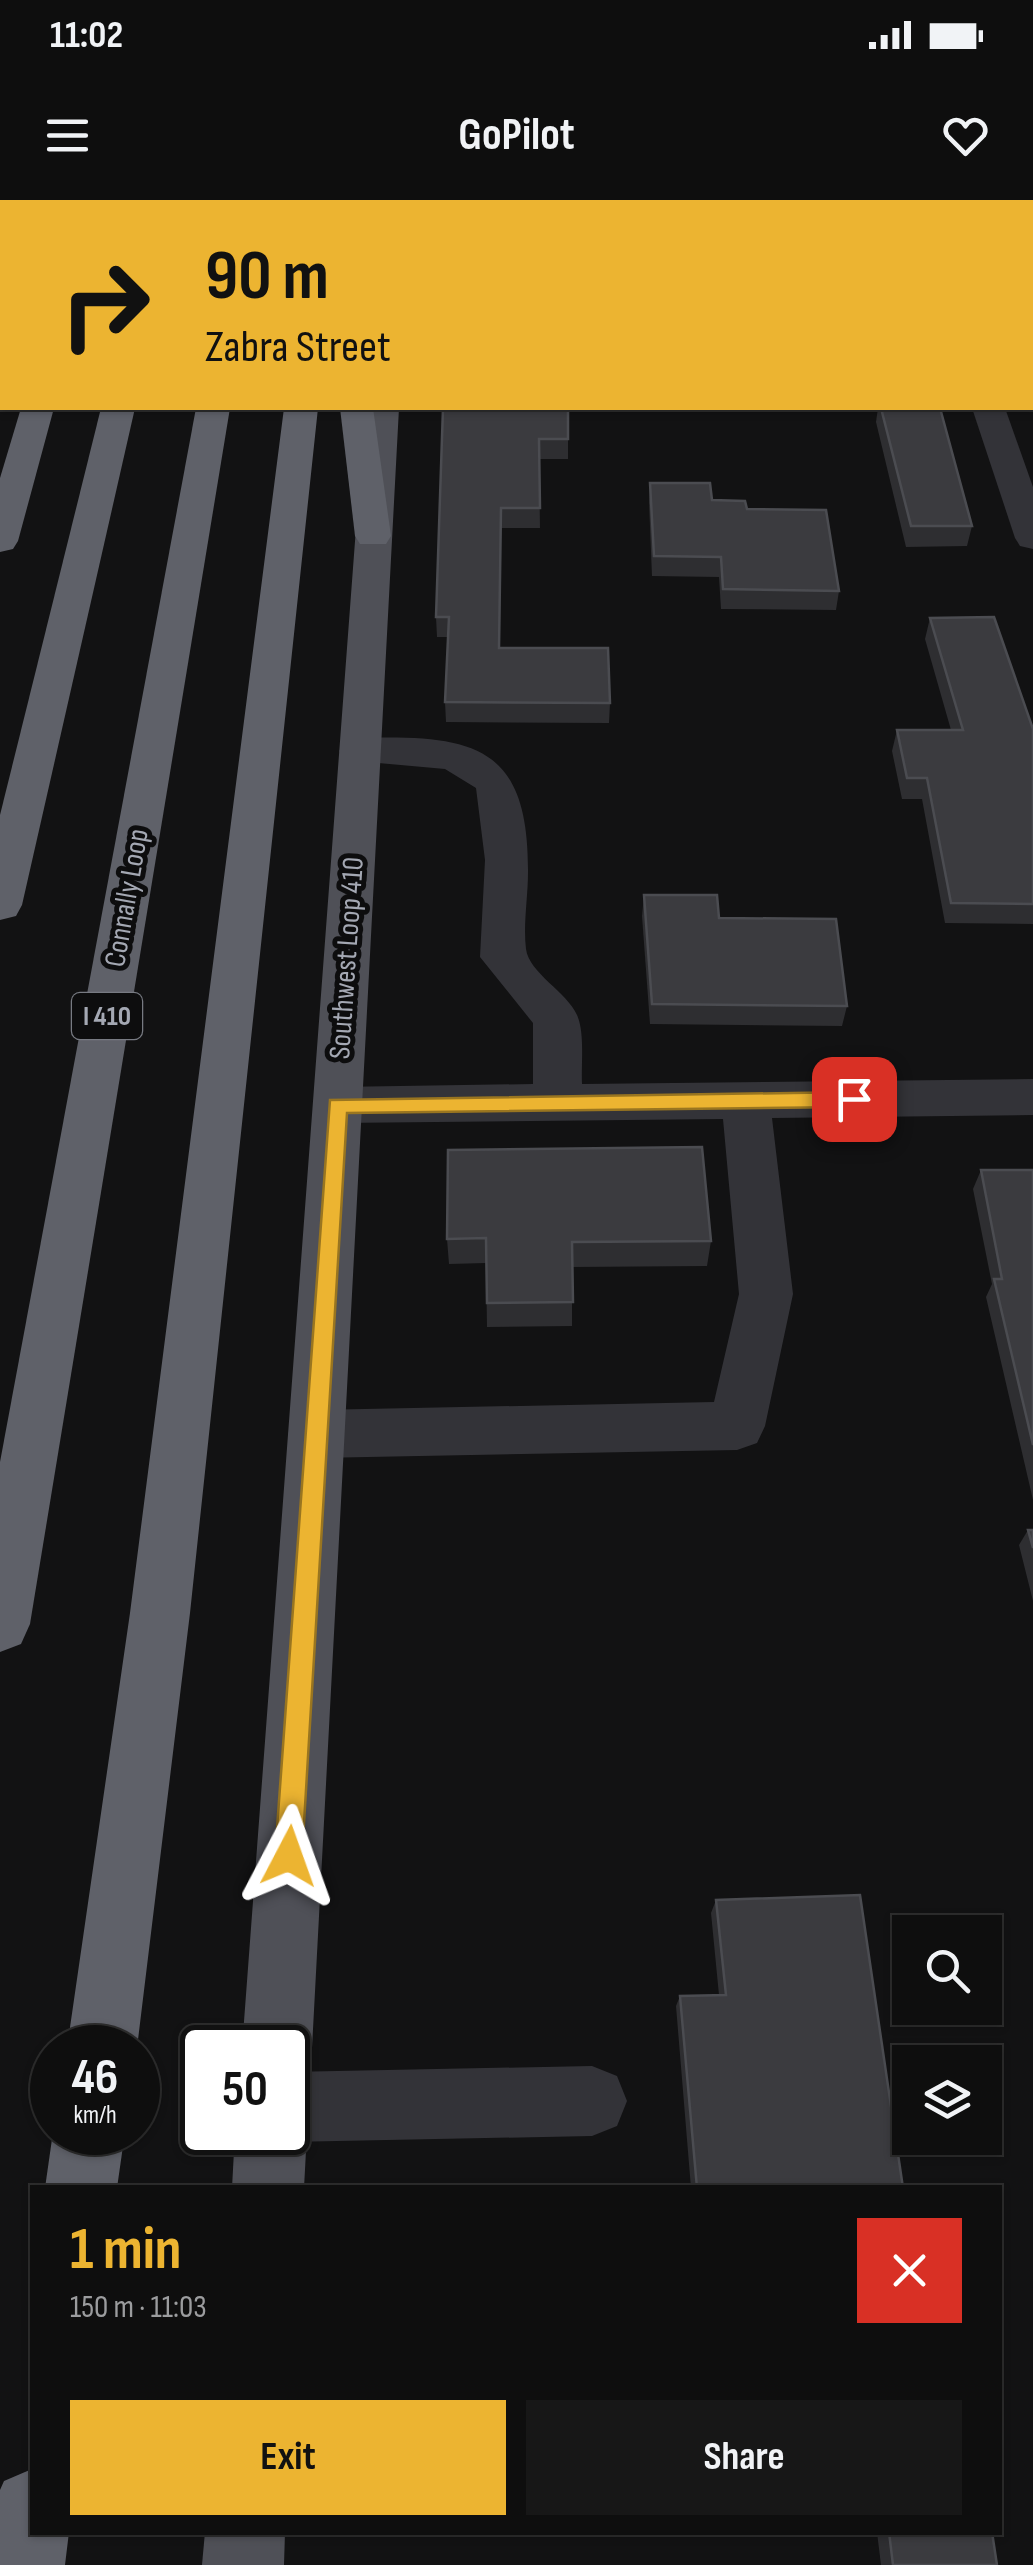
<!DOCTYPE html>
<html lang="en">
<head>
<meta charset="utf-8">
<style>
  :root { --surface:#0e0e0e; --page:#171717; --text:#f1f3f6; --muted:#9b9c9e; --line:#2e2e2e; --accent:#ecb431 }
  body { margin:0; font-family:"Sofia Sans Condensed",sans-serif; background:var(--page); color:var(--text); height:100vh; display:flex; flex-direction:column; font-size:38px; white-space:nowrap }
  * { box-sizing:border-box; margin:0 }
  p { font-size:32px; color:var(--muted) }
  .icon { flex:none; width:55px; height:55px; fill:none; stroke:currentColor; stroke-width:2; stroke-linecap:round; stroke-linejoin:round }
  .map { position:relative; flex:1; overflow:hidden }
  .sheet { position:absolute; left:30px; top:1985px; width:972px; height:350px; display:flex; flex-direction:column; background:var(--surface); border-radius:0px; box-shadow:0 2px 8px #0004,0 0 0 2px var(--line) }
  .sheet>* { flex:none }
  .guide { position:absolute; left:0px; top:0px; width:1035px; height:210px; box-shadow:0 2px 8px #0004,0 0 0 2px var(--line); background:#ecb431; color:#111; overflow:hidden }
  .tools { position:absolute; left:892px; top:1715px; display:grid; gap:20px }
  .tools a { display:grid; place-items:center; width:110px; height:110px; border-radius:0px; background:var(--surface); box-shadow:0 2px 8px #0004,0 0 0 2px var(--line); font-size:50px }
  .speed { position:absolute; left:30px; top:1825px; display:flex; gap:20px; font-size:50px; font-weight:700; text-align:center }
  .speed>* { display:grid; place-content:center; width:130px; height:130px; border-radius:50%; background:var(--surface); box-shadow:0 2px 8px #0004,0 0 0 2px var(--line); line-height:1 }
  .speed small { font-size:25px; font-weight:400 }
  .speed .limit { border:5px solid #111; border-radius:15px; background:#fff; color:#111 }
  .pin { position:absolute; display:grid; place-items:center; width:85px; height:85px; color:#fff; margin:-42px; border-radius:20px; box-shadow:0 5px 15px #0006 }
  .me { position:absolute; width:110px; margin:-55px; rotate:4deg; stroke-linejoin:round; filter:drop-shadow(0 0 8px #0008) }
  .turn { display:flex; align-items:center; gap:35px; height:210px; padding:0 40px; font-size:45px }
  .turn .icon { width:130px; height:130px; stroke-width:2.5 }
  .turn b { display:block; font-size:70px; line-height:85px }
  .round { display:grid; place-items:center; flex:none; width:105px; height:105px; border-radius:0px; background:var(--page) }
  .overview { display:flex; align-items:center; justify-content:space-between; height:170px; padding:0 40px }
  h1 { font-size:60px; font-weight:700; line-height:75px; color:var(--accent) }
  .action { display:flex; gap:20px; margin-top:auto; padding:20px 40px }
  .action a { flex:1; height:115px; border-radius:0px; background:var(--accent); color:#111; font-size:40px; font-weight:700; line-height:115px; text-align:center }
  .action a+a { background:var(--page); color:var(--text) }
  .status { display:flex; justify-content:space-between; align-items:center; height:70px; padding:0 50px; background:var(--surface); direction:ltr }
  .status svg { height:28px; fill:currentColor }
  header { display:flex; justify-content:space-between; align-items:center; height:130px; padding:0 40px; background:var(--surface); font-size:45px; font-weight:700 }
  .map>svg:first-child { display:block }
</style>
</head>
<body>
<div class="status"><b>11:02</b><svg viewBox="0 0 49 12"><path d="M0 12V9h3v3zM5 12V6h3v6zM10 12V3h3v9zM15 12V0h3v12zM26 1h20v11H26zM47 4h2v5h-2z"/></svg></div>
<header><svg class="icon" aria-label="menu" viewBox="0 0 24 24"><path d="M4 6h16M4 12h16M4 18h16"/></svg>GoPilot<svg class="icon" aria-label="heart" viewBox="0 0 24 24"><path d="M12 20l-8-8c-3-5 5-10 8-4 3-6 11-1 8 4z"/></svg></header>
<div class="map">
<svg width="1033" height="2365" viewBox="0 0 1033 2365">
  <rect width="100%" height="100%" fill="#121213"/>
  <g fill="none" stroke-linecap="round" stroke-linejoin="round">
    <g fill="#333338" fill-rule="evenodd">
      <path d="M622,0H650L651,2H622Z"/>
      <path d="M905,0H933L934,2H905Z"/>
      <rect x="1032" y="27" width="1" height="18"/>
      <path d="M972,208H1005L1033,287V349L1020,346L1015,338Z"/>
      <path d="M360,538C474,535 529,545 528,673C528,697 523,725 526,749C529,773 567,792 577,815C585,833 581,864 582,884L1033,879V915L772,918L793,1094L765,1226L757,1243L737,1250L316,1258L296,1251L288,1234L296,1217L316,1210L714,1202L739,1094L723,919L337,923L320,918L313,905L320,892L337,887L533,884V823L480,757L485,660L476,588L445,569L345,560L339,551L345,542Z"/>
      <path d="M592,1866L617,1876L627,1901L617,1926L592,1936L288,1942L264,1932H288V1872Z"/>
    </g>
    <g fill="#4f5057" fill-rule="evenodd">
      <path d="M365,208H399L312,1848L302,1873L288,1878V1848H242Z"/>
      <path d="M288,1903L296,1907L307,1932L304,1988H232L235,1932H288Z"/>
      <path d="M205,2332H285L284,2365H202Z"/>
    </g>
    <g fill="#5f6169" fill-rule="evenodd">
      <path d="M82,0H110L111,2H82Z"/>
      <path d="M153,0H181L182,2H153Z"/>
      <path d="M314,0H342L343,2H314Z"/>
      <path d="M21,208H54L18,341L13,349L0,352V278Z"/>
      <path d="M101,208H135L22,705L16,716L0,720V615Z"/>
      <path d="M196,208H230L30,1424L21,1444L0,1452V1262Z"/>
      <path d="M284,208H318L190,1413L137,1848H67L130,1413Z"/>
      <path d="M340,208H373L391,336L386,344H360L355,336Z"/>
      <path d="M53,1932H125L117,1988H45Z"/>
      <path d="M32,2269V2332H69L65,2365H0V2290L4,2281Z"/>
    </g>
  </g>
  <g fill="#2e2e31">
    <path d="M443,208L568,239V259H539L540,328H501L500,448L610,503L609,523L446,522L445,502L448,437H437L436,417Z"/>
    <path d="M878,208H940L972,326L967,346L906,347L876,222Z"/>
    <path d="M650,283L747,309L839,391L836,410L721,409L719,377L652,376L649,302Z"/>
    <path d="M930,418L1033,529V724L945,723L922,599H902L892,551L897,530H951L925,439Z"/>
    <path d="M644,695L719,718L847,806L842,826L650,824L642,716Z"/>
    <path d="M448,950L711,1041L707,1066L572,1067V1126L487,1127L486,1063L449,1064L447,1039Z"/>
    <path d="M981,970H1033V1300L986,1097L992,1084L973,989Z"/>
    <path d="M1028,1330H1033V1401L1019,1345Z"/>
    <path d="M716,1700L903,1988H691L676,1806L680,1796L719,1795L711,1713Z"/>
    <path d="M877,2332H992L997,2365H881Z"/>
  </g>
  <g fill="#3b3b3f" stroke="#4b4c51" stroke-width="2.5">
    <path d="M443,208H568V239H539L540,308H501L499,448H608L610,503L445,502L449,417H436Z"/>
    <path d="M881,208H940L972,326H911Z"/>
    <path d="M650,283H710L712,300L745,301L747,309L826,310L839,391L723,389L721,357L654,356Z"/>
    <path d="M994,417L1033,529V704L951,703L927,578H907L897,530H963L930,418Z"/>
    <path d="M644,695H717L719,718L836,719L847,806L652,804Z"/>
    <path d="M702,947L711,1041L572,1042L573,1102L487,1103L486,1038L447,1039L448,950Z"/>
    <path d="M981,970H1033V1245L994,1079H1002Z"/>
    <path d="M1028,1330H1033V1348Z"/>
    <path d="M860,1695L903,1988H697L680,1796L726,1795L716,1700Z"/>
    <path d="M889,2332H992L997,2365H893Z"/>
  </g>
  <path fill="#ecb431" stroke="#997520" stroke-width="2.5" d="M854,892L864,899L854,907L347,913L302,1656L298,1665L289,1669L279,1665L275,1656L330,900Z"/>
  <g text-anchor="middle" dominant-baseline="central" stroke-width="10" stroke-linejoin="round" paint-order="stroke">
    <rect fill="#0d0d0e" stroke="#777a82" stroke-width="2.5" x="72" y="793" width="70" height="46" rx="8"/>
    <g font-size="28" font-weight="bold" fill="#a4a8b3">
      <text x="107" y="816">I 410</text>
    </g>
    <g font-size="30" fill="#a4a8b3" stroke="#0d0d0e">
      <text transform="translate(127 698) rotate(-80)">Connally Loop</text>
      <text transform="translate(347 758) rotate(-86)">Southwest Loop 410</text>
    </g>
  </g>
</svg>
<div class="tools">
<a><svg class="icon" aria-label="search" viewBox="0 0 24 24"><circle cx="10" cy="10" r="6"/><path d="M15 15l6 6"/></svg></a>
<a><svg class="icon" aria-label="layers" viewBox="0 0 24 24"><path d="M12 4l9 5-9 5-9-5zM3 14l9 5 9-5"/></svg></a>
</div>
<div class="speed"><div>46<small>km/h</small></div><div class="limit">50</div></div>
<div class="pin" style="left:854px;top:899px;background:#d93025"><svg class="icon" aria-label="arrive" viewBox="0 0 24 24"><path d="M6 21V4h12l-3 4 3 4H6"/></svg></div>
<svg class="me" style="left:289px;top:1656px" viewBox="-20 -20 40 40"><path d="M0-17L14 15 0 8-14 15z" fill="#ecb431" stroke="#fff" stroke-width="4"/></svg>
<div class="guide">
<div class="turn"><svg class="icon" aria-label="right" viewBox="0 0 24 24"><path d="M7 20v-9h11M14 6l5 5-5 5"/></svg><div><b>90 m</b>Zabra Street</div></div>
</div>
<section class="sheet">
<div class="overview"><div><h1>1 min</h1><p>150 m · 11:03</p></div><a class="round" style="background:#d93025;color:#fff"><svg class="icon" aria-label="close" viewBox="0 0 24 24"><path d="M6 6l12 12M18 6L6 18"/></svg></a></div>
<div class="action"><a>Exit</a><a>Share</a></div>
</section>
</div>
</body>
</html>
